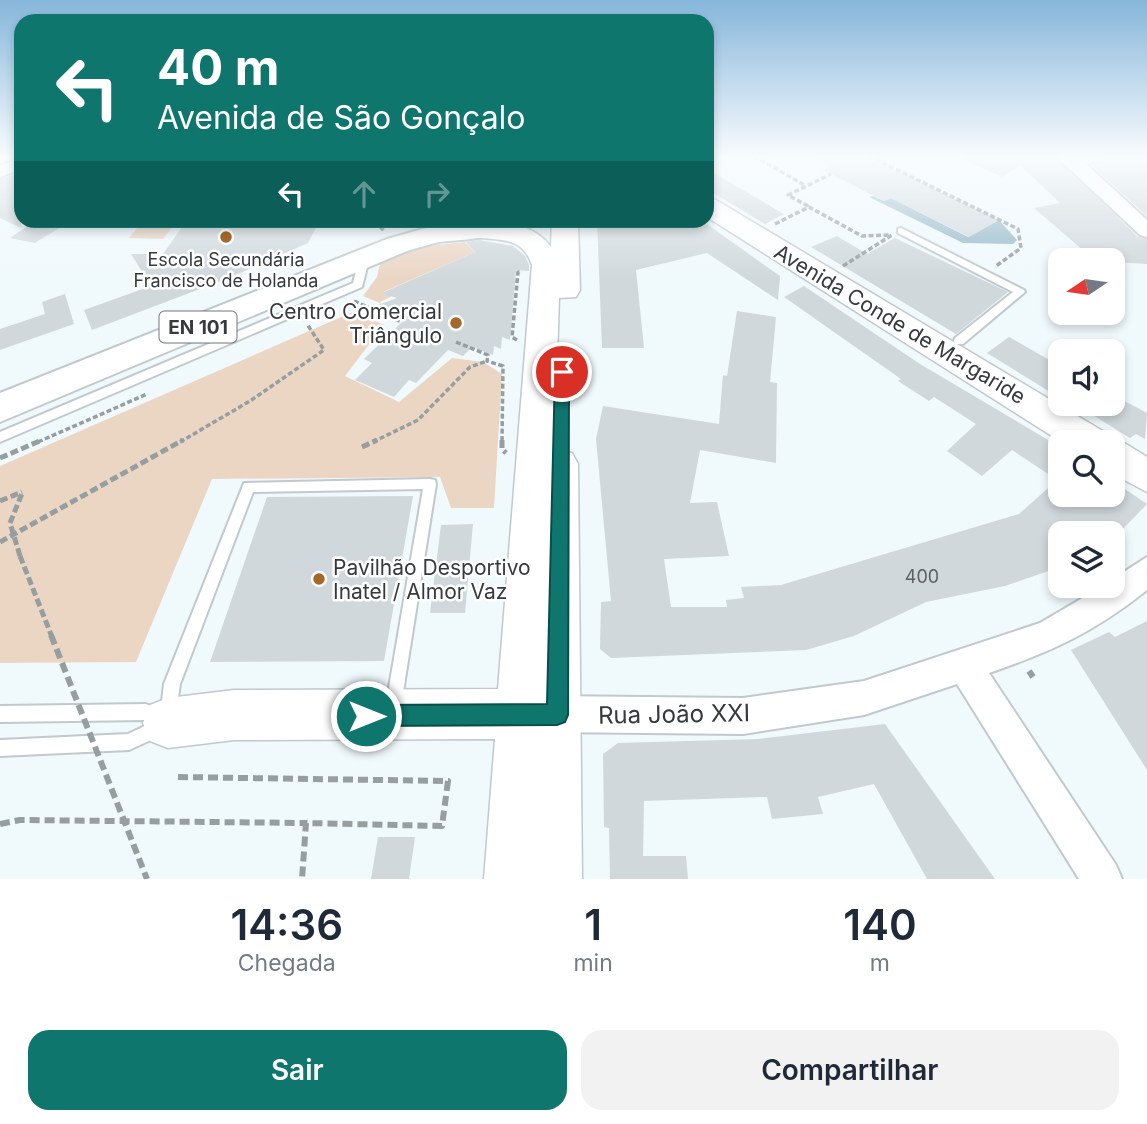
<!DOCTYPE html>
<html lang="pt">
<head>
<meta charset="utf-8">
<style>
  :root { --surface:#fff; --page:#f2f2f3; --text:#1f2937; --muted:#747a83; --accent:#0f766e }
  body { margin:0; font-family:Inter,sans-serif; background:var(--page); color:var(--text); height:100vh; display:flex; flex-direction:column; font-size:26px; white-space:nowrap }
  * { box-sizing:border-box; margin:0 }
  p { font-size:23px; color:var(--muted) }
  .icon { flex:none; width:38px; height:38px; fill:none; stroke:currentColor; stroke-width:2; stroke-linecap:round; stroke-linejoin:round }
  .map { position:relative; height:879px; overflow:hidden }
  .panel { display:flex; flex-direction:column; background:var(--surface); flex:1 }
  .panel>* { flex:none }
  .top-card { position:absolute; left:14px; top:14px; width:700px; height:214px; border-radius:21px; box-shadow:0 4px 10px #0003; background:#0f766e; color:#fff; overflow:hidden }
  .needle { width:46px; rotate:257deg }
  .fabs { position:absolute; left:1048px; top:248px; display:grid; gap:14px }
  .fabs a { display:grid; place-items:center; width:77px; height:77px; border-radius:14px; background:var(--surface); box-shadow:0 4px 10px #0003; font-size:35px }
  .pin { position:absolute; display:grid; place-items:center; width:60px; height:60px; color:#fff; margin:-30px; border:4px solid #fff; border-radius:50%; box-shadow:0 2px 7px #0007 }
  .me { position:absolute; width:77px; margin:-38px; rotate:90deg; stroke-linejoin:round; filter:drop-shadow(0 0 5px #0008) }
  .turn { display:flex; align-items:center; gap:24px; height:147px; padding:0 28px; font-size:32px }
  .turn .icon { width:91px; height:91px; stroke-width:2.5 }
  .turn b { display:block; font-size:49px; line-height:60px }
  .lanes { display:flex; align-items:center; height:66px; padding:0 28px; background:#0003; justify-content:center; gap:35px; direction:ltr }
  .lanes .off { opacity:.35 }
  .eta { display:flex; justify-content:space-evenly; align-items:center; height:119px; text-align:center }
  .eta b { font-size:42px; font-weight:600; line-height:49px }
  .button { display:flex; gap:14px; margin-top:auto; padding:14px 28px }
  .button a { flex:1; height:80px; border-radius:21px; background:var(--accent); color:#fff; font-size:28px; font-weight:600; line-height:80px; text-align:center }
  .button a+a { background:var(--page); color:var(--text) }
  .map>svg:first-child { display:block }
</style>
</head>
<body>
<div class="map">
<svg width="1147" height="879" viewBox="0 0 1147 879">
  <rect width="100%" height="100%" fill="#f0f9fc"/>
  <g fill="#ebd6c4">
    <path d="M143,221V220L177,221L163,239L129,238Z"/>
    <path d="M465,242L475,252L383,292L392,296L380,302L382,304L363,296L377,277L380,263L419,247Z"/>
    <path d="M355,311L384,325L345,376L399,402L452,358L483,362L502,374L494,508H451L440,477L212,479L136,662L0,663V466Z"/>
  </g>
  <path fill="#94b8c8" d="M873,196L884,201L891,198L968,237L999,220L1017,240L1013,244L963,243L869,197Z"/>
  <g fill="#d0d8db">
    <path d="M812,156H864L999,220L969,237L891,198L884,201L823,170L831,166Z"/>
    <path d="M956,156H1054L1138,237L1147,239V264L1099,261L1084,251L1034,208L1060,203L1020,165L1002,177Z"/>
    <path d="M1114,156H1147V216L1091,165Z"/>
    <path d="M707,169L784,214L765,224L707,189Z"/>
    <path d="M21,172V228L0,218V179Z"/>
    <path d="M36,220H72L35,243L10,238Z"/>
    <path d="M187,220H320L308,243L229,278L92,330L84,310L151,286L131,254H163Z"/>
    <path d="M597,220H701L780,276L778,300L707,253L636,270L644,348H602Z"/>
    <path d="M837,236L867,254L895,238L1008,292L956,334L811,247Z"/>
    <path d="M479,240L513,246L525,256L529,265V271L516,270L510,340L502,337L501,349L494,346L493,355L472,347L463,356L448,350L416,383L409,380L394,397L355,380L372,363L364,359L403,321L370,308L397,298L382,293L475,252L466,242Z"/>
    <path d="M804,286L920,364L1060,447V495H1113V481L1147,504L1118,534H1060V567L1005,586L926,602L854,636L806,650L611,658L600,649L601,602L611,601L596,439L603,406L719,424L723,375L727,376L737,311L776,317L770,382L777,383L776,463L700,450L690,503L717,502L729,556L664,559L671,607H727L726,600L744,598L741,587L781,585L1019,514L1057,480L1012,450L982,476L947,451L976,424L934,397L929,401L898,381L901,379L784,297Z"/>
    <path d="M65,294L74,324L0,350V329L45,314L42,302Z"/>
    <path d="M1009,337L1060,366V398L987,353Z"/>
    <path d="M1115,396L1147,413L1145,439L1136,434L1130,438L1075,404H1113Z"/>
    <path d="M413,496L384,661L210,662L267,497Z"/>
    <path d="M473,524L465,613H430L441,525Z"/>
    <path d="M1147,621V770L1071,650L1109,632L1115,637Z"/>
    <path d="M885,724L995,879H927L874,784L818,797L823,814L772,819L767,797L644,801L643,856H686L688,879H610L609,828L604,827L603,754L618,743L758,739Z"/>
    <path d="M378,837H415L409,879H371Z"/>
  </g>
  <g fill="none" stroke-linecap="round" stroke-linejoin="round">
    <g stroke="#c1c9cc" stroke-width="4">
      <g id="lane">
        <path d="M901,228L1024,290L1025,292L963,344H955L954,341L955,338L1013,292L898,233V229Z"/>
        <path d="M364,256L369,259L362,287L0,442V432L353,283L359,259Z"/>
        <path d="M430,479L435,480L436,484L400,711L394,713L388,711L386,705L423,489L253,492L180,684L175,718L170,720L168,732L129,750L0,756V740L128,734L151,723L146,720L0,722V706L146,704L161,710L164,684L244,483Z"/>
      </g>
    </g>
    <g stroke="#c1c9cc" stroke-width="4">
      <g id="street">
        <path d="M1056,156H1112L1086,164L1147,220V237L1140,235Z"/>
        <path d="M21,158V169L0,177V166Z"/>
        <path d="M1147,557V590C1094,632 1053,651 989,673L1116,865L1122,879H1079L957,684L864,715L743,734L547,732L535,726L529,714L535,702L547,696L743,698L864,681L1040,623L1103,586H1113V579Z"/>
      </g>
    </g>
    <g stroke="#c1c9cc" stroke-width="3">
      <g id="secondary">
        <path d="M707,198L716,200L1106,433L1110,441L1126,444L1147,457V492L1113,474V443H1063L707,217Z"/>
        <path d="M552,220H578L580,290L576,297L559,298L554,450L572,453L578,464L582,879H484L495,739L234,740L168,748L150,741L143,723L150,705L168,698L234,690L498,689L532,265C521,233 495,242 468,236L464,230L468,224C496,217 534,223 551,247Z"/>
      </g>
    </g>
    <g stroke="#c1c9cc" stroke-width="4">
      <path id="primary" d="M474,220H514C499,241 462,239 440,242C429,244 418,248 407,251L0,422V393L387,239L437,225Z"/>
    </g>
    <g stroke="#979ea0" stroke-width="3.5" stroke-dasharray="5 2.5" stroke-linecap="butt">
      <path d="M754,156L806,186"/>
      <path d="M869,156L1018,229L1021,248L996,266"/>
      <path d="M808,206L788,195L831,174"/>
      <path d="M375,221L384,231"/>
      <path d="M775,224L809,207L862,236L891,235"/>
      <path d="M843,266L892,235"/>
      <path d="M354,301L402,322"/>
      <path d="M517,340L512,337L518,272H522"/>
      <path d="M456,342L488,355L487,361L503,366L502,442"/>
      <path d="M38,442L147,394"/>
      <path d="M180,442L250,401L324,350L307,324"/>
      <path d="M373,442L418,420L470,367L487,361"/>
    </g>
    <g stroke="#979ea0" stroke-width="5" stroke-dasharray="8 3.5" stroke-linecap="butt">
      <path d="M502,440V449L506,453"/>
      <path d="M362,447L377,440"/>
      <path d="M0,458L42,440"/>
      <path d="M0,501L22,492"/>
      <path d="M0,542L183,440"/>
      <path d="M20,556L10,523L23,491"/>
    </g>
    <g stroke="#979ea0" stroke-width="6" stroke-dasharray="10 5" stroke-linecap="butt">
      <path d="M1029,671L1033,677"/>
      <path d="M178,777L448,781L442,826L306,823L302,879"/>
      <path d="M0,824L20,820L306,823"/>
    </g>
    <use href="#lane" fill="#fff" fill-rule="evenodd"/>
    <use href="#street" fill="#fff" fill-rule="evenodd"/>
    <use href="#secondary" fill="#fff" fill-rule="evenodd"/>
    <use href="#primary" fill="#fff" fill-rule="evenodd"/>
    <path stroke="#979ea0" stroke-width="5" stroke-dasharray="8 3.5" stroke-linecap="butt" d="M20,556L52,637"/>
    <path stroke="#979ea0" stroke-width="6" stroke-dasharray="10 5" stroke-linecap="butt" d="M51,635L147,879"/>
  </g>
  <linearGradient id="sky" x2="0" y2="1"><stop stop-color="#86b6db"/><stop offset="0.56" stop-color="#f8fcfe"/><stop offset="1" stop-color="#f8fcfe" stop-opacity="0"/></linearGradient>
  <rect width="1147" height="280" fill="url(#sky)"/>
  <path fill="#0f766e" stroke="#0a4d48" stroke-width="2" d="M562,367L569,372L568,715L565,722L557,725L366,726L358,723L355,716L358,708L366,705L547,704L555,372Z"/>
  <g fill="#a4692a" stroke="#fff" stroke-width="2.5">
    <circle cx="226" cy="237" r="7"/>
    <circle cx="456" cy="323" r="7"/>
    <circle cx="319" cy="579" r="7"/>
  </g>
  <g text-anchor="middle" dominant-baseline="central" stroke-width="5" stroke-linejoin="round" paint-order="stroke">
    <g font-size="18" fill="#363a3b" stroke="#fff">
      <text x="226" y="259">Escola Secundária<tspan x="226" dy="21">Francisco de Holanda</tspan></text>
    </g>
    <g font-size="18" fill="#5c6263">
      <text x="922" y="576">400</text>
    </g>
    <rect fill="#fff" stroke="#727576" stroke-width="2" x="159.5" y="311.5" width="77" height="31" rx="5"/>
    <g font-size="19" font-weight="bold" fill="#363a3b">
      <text x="198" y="327">EN 101</text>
    </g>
    <g font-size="21" fill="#363a3b" stroke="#fff" text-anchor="end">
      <text x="442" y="311">Centro Comercial<tspan x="442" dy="24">Triângulo</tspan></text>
      <text x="333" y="567" text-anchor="start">Pavilhão Desportivo<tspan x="333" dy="24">Inatel / Almor Vaz</tspan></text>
    </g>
    <g font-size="21" fill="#363a3b" stroke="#fff">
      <text transform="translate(900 324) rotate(31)">Avenida Conde de Margaride</text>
    </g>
    <g font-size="24" fill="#363a3b" stroke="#fff">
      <text transform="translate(674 714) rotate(-1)">Rua João XXI</text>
    </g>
  </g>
</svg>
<div class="fabs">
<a><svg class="needle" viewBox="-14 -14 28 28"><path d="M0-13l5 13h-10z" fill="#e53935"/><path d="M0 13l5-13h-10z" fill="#747a83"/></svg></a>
<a><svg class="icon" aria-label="sound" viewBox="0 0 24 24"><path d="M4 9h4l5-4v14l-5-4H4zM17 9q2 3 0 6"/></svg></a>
<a><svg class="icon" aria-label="search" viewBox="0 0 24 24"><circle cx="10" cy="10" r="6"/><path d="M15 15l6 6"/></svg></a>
<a><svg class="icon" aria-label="layers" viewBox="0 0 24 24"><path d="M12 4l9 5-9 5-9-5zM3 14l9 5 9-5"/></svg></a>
</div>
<div class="pin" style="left:562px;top:372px;background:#d93025"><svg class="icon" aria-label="arrive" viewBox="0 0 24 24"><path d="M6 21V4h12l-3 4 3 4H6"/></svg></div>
<svg class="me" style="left:366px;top:716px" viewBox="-20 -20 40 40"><circle r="17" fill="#0f766e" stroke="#fff" stroke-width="3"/><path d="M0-11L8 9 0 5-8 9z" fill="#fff"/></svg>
<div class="top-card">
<div class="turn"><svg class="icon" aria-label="left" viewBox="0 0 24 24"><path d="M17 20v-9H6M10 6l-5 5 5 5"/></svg><div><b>40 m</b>Avenida de São Gonçalo</div></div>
<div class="lanes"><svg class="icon" aria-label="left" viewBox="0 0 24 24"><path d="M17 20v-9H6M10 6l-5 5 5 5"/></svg><svg class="icon off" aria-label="ahead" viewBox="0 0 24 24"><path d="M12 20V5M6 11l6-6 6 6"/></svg><svg class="icon off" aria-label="right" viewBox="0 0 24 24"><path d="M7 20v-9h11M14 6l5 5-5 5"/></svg></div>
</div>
</div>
<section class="panel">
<div class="eta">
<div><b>14:36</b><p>Chegada</p></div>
<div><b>1</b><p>min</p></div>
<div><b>140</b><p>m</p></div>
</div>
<div class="button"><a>Sair</a><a>Compartilhar</a></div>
</section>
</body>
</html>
